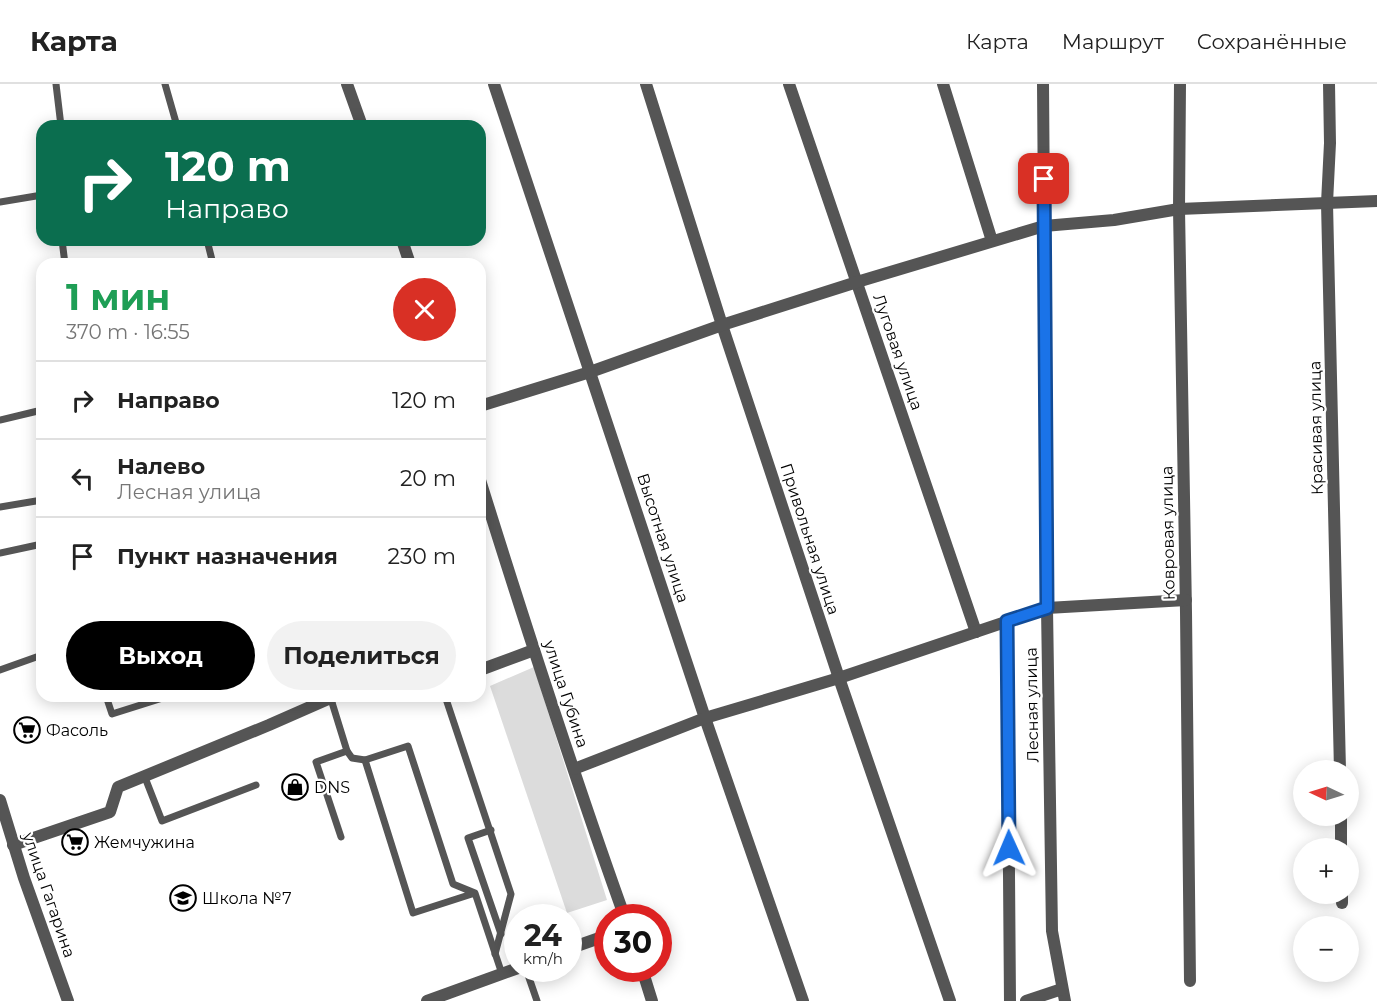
<!DOCTYPE html>
<html lang="ru">
<head>
<meta charset="utf-8">
<style>
  :root { --surface:#fff; --page:#f2f2f2; --text:#222; --muted:#767676; --line:#e0e0e0; --accent:#000 }
  body { margin:0; font-family:Montserrat,sans-serif; background:var(--page); color:var(--text); height:100vh; display:flex; flex-direction:column; font-size:22px; white-space:nowrap }
  * { box-sizing:border-box; margin:0 }
  p { font-size:20px; color:var(--muted) }
  .icon { flex:none; width:33px; height:33px; fill:none; stroke:currentColor; stroke-width:2; stroke-linecap:round; stroke-linejoin:round }
  .map { position:relative; flex:1; overflow:hidden }
  .details { position:absolute; left:36px; top:174px; width:450px; height:444px; display:flex; flex-direction:column; background:var(--surface); border-radius:18px; box-shadow:0 3px 15px #0003 }
  .details>* { flex:none }
  .guide { position:absolute; left:36px; top:36px; width:450px; height:126px; border-radius:18px; box-shadow:0 3px 15px #0003; background:#0b6e4f; color:#fff; overflow:hidden }
  .needle { width:39px; rotate:274deg }
  .controls { position:absolute; left:1293px; top:676px; display:grid; gap:12px }
  .controls a { display:grid; place-items:center; width:66px; height:66px; border-radius:50%; background:var(--surface); box-shadow:0 3px 15px #0003; font-size:30px }
  .speed { position:absolute; left:504px; top:820px; display:flex; gap:12px; font-size:30px; font-weight:700; text-align:center }
  .speed>* { display:grid; place-content:center; width:78px; height:78px; border-radius:50%; background:var(--surface); box-shadow:0 3px 15px #0003; line-height:1 }
  .speed small { font-size:15px; font-weight:400 }
  .speed .limit { border:9px solid #d22; background:#fff; color:#111 }
  .pin { position:absolute; display:grid; place-items:center; width:51px; height:51px; color:#fff; margin:-26px; border-radius:12px; box-shadow:0 3px 9px #0006 }
  .me { position:absolute; width:66px; margin:-33px; rotate:359deg; stroke-linejoin:round; filter:drop-shadow(0 0 4px #0008) }
  .turn { display:flex; align-items:center; gap:21px; height:126px; padding:0 30px; font-size:27px }
  .turn .icon { width:78px; height:78px; stroke-width:2.5 }
  .turn b { display:block; font-size:42px; line-height:51px }
  .round { display:grid; place-items:center; flex:none; width:63px; height:63px; border-radius:32px; background:var(--page) }
  .overview { display:flex; align-items:center; justify-content:space-between; height:102px; padding:0 30px }
  h1 { font-size:36px; font-weight:700; line-height:45px; color:#1e9e55 }
  .button { display:flex; gap:12px; margin-top:auto; padding:12px 30px }
  .button a { flex:1; height:69px; border-radius:36px; background:var(--accent); color:#fff; font-size:24px; font-weight:700; line-height:69px; text-align:center }
  .button a+a { background:var(--page); color:var(--text) }
  ul { padding:0; list-style:none }
  li { display:flex; align-items:center; gap:18px; height:78px; padding:0 30px; border-top:2px solid var(--line) }
  li div { flex:1 }
  li b { display:block; font-size:22px }
  li em { font-style:normal }
  header { display:flex; align-items:center; gap:36px; box-sizing:border-box; height:84px; padding:0 30px; background:var(--surface); border-bottom:2px solid var(--line) }
  header strong { font-size:28px }
  nav { display:flex; gap:33px; margin-inline-start:auto; font-size:21px }
  .map>svg:first-child { display:block }
</style>
</head>
<body>
<header>
<strong>Карта</strong>
<nav><a>Карта</a><a>Маршрут</a><a>Сохранённые</a></nav>
</header>
<div class="map">
<svg width="1377" height="917" viewBox="0 0 1377 917">
  <rect width="100%" height="100%" fill="#fff"/>
  <path fill="#dcdcdc" d="M534,583L607,816L567,829L490,602Z"/>
  <g fill="none" stroke-linecap="round" stroke-linejoin="round">
    <g stroke="#555" stroke-width="7">
      <path d="M56,0L61,42"/>
      <path d="M165,0L177,42"/>
      <path d="M0,118L42,111"/>
      <path d="M62,156L65,180"/>
      <path d="M207,156L213,180"/>
      <path d="M0,336L42,326"/>
      <path d="M0,423L42,416"/>
      <path d="M0,469L42,460"/>
      <path d="M0,586L42,571"/>
      <path d="M106,612L112,630L169,612"/>
      <path d="M330,612L347,667L316,678L341,753"/>
      <path d="M445,612L511,810L495,870"/>
      <path d="M347,667L352,674L365,676"/>
      <path d="M144,691L162,737L256,701"/>
      <path d="M491,746L468,754L501,850"/>
      <path d="M475,809L413,829L365,676L408,662L453,800L475,809L502,890"/>
      <path d="M526,885L537,917"/>
    </g>
    <g stroke="#555" stroke-width="12">
      <path d="M347,0L362,42"/>
      <path d="M494,0L705,634L803,917"/>
      <path d="M646,0L722,241L839,594L950,917"/>
      <path d="M789,0L976,548"/>
      <path d="M943,0L992,157"/>
      <path d="M1043,0L1047,524L1052,847L1065,917"/>
      <path d="M1180,0L1179,125L1186,528L1190,897"/>
      <path d="M1329,0L1330,59L1327,119L1340,687"/>
      <path d="M402,156L410,180"/>
      <path d="M480,322L590,288L722,241L857,198L1044,142L1114,136L1179,125L1377,117"/>
      <path d="M480,396C526,543 573,689 625,834"/>
      <path d="M1007,537L1010,917"/>
      <path d="M480,586L534,566"/>
      <path d="M574,685L705,634L839,594L1047,524L1186,516"/>
      <path d="M1341,732V765"/>
      <path d="M13,761L110,728L118,703L269,641L335,612"/>
      <path d="M1342,810V819"/>
      <path d="M568,865L608,851"/>
      <path d="M642,885L652,917"/>
      <path d="M427,917L518,884"/>
      <path d="M1026,917L1062,905"/>
    </g>
    <path stroke="#555" stroke-width="12" d="M0,716L24,794L68,917"/>
  </g>
  <g fill="none" stroke-linecap="round" stroke-linejoin="round">
    <g stroke="#114b97" stroke-width="15">
      <path id="route" d="M1009,764L1007,537L1047,524L1044,95"/>
    </g>
    <use href="#route" stroke="#1a73e8" stroke-width="10"/>
  </g>
  <defs>
    <g id="supermarket-ring" transform="scale(1.35)"><circle r="9.5" fill="#fff" stroke="#000" stroke-width="1.5"/><path d="M-6-5.5h2.5l.6 2H6L4.5 2H-2.5L-4.4-4H-6ZM-1.5 3.2a1.3 1.3 0 1 0 .1 0ZM3 3.2a1.3 1.3 0 1 0 .1 0Z" fill="#000"/></g>
    <g id="shop-ring" transform="scale(1.35)"><circle r="9.5" fill="#fff" stroke="#000" stroke-width="1.5"/><path d="M-5-2.5h2.3a2.7 3.5 0 0 1 5.4 0H5L5.5 6h-11ZM-1.5-2.5h3a1.5 2.3 0 0 0-3 0Z" fill="#000"/></g>
    <g id="school-ring" transform="scale(1.35)"><circle r="9.5" fill="#fff" stroke="#000" stroke-width="1.5"/><path d="M0-5L7-2L0 1L-7-2ZM-4 1L0 2.5L4 1V4Q0 6-4 4Z" fill="#000"/></g>
  </defs>
  <g fill-rule="evenodd">
    <use href="#supermarket-ring" x="27" y="646"/>
    <use href="#shop-ring" x="295" y="703"/>
    <use href="#supermarket-ring" x="75" y="758"/>
    <use href="#school-ring" x="183" y="814"/>
  </g>
  <g text-anchor="middle" dominant-baseline="central" stroke-width="4.5" stroke-linejoin="round" paint-order="stroke">
    <g font-size="16" fill="#000" stroke="#fff">
      <text transform="translate(898 268) rotate(71)">Луговая улица</text>
      <text transform="translate(1316 344) rotate(-91)">Красивая улица</text>
      <text transform="translate(1168 449) rotate(-91)">Ковровая улица</text>
      <text transform="translate(663 454) rotate(72)">Высотная улица</text>
      <text transform="translate(810 455) rotate(72)">Привольная улица</text>
      <text transform="translate(566 610) rotate(72)">улица Губина</text>
      <text transform="translate(1032 621) rotate(-91)">Лесная улица</text>
      <text transform="translate(49 811) rotate(71)">улица Гагарина</text>
    </g>
    <g font-size="16" fill="#000" stroke="#fff" text-anchor="start">
      <text x="46" y="646">Фасоль</text>
      <text x="314" y="703">DNS</text>
      <text x="94" y="758">Жемчужина</text>
      <text x="202" y="814">Школа №7</text>
    </g>
  </g>
</svg>
<div class="controls">
<a><svg class="needle" viewBox="-14 -14 28 28"><path d="M0-13l5 13h-10z" fill="#e53935"/><path d="M0 13l5-13h-10z" fill="#767676"/></svg></a>
<a>+</a>
<a>−</a>
</div>
<div class="speed"><div>24<small>km/h</small></div><div class="limit">30</div></div>
<div class="pin" style="left:1044px;top:95px;background:#d93025"><svg class="icon" aria-label="arrive" viewBox="0 0 24 24"><path d="M6 21V4h12l-3 4 3 4H6"/></svg></div>
<svg class="me" style="left:1009px;top:764px" viewBox="-20 -20 40 40"><path d="M0-17L14 15 0 8-14 15z" fill="#1a73e8" stroke="#fff" stroke-width="4"/></svg>
<div class="guide">
<div class="turn"><svg class="icon" aria-label="right" viewBox="0 0 24 24"><path d="M7 20v-9h11M14 6l5 5-5 5"/></svg><div><b>120 m</b>Направо</div></div>
</div>
<section class="details">
<div class="overview"><div><h1>1 мин</h1><p>370 m · 16:55</p></div><a class="round" style="background:#d93025;color:#fff"><svg class="icon" aria-label="close" viewBox="0 0 24 24"><path d="M6 6l12 12M18 6L6 18"/></svg></a></div>
<ul>
<li><svg class="icon" aria-label="right" viewBox="0 0 24 24"><path d="M7 20v-9h11M14 6l5 5-5 5"/></svg><div><b>Направо</b></div><em>120 m</em></li>
<li><svg class="icon" aria-label="left" viewBox="0 0 24 24"><path d="M17 20v-9H6M10 6l-5 5 5 5"/></svg><div><b>Налево</b><p>Лесная улица</p></div><em>20 m</em></li>
<li><svg class="icon" aria-label="arrive" viewBox="0 0 24 24"><path d="M6 21V4h12l-3 4 3 4H6"/></svg><div><b>Пункт назначения</b></div><em>230 m</em></li>
</ul>
<div class="button"><a>Выход</a><a>Поделиться</a></div>
</section>
</div>
</body>
</html>
